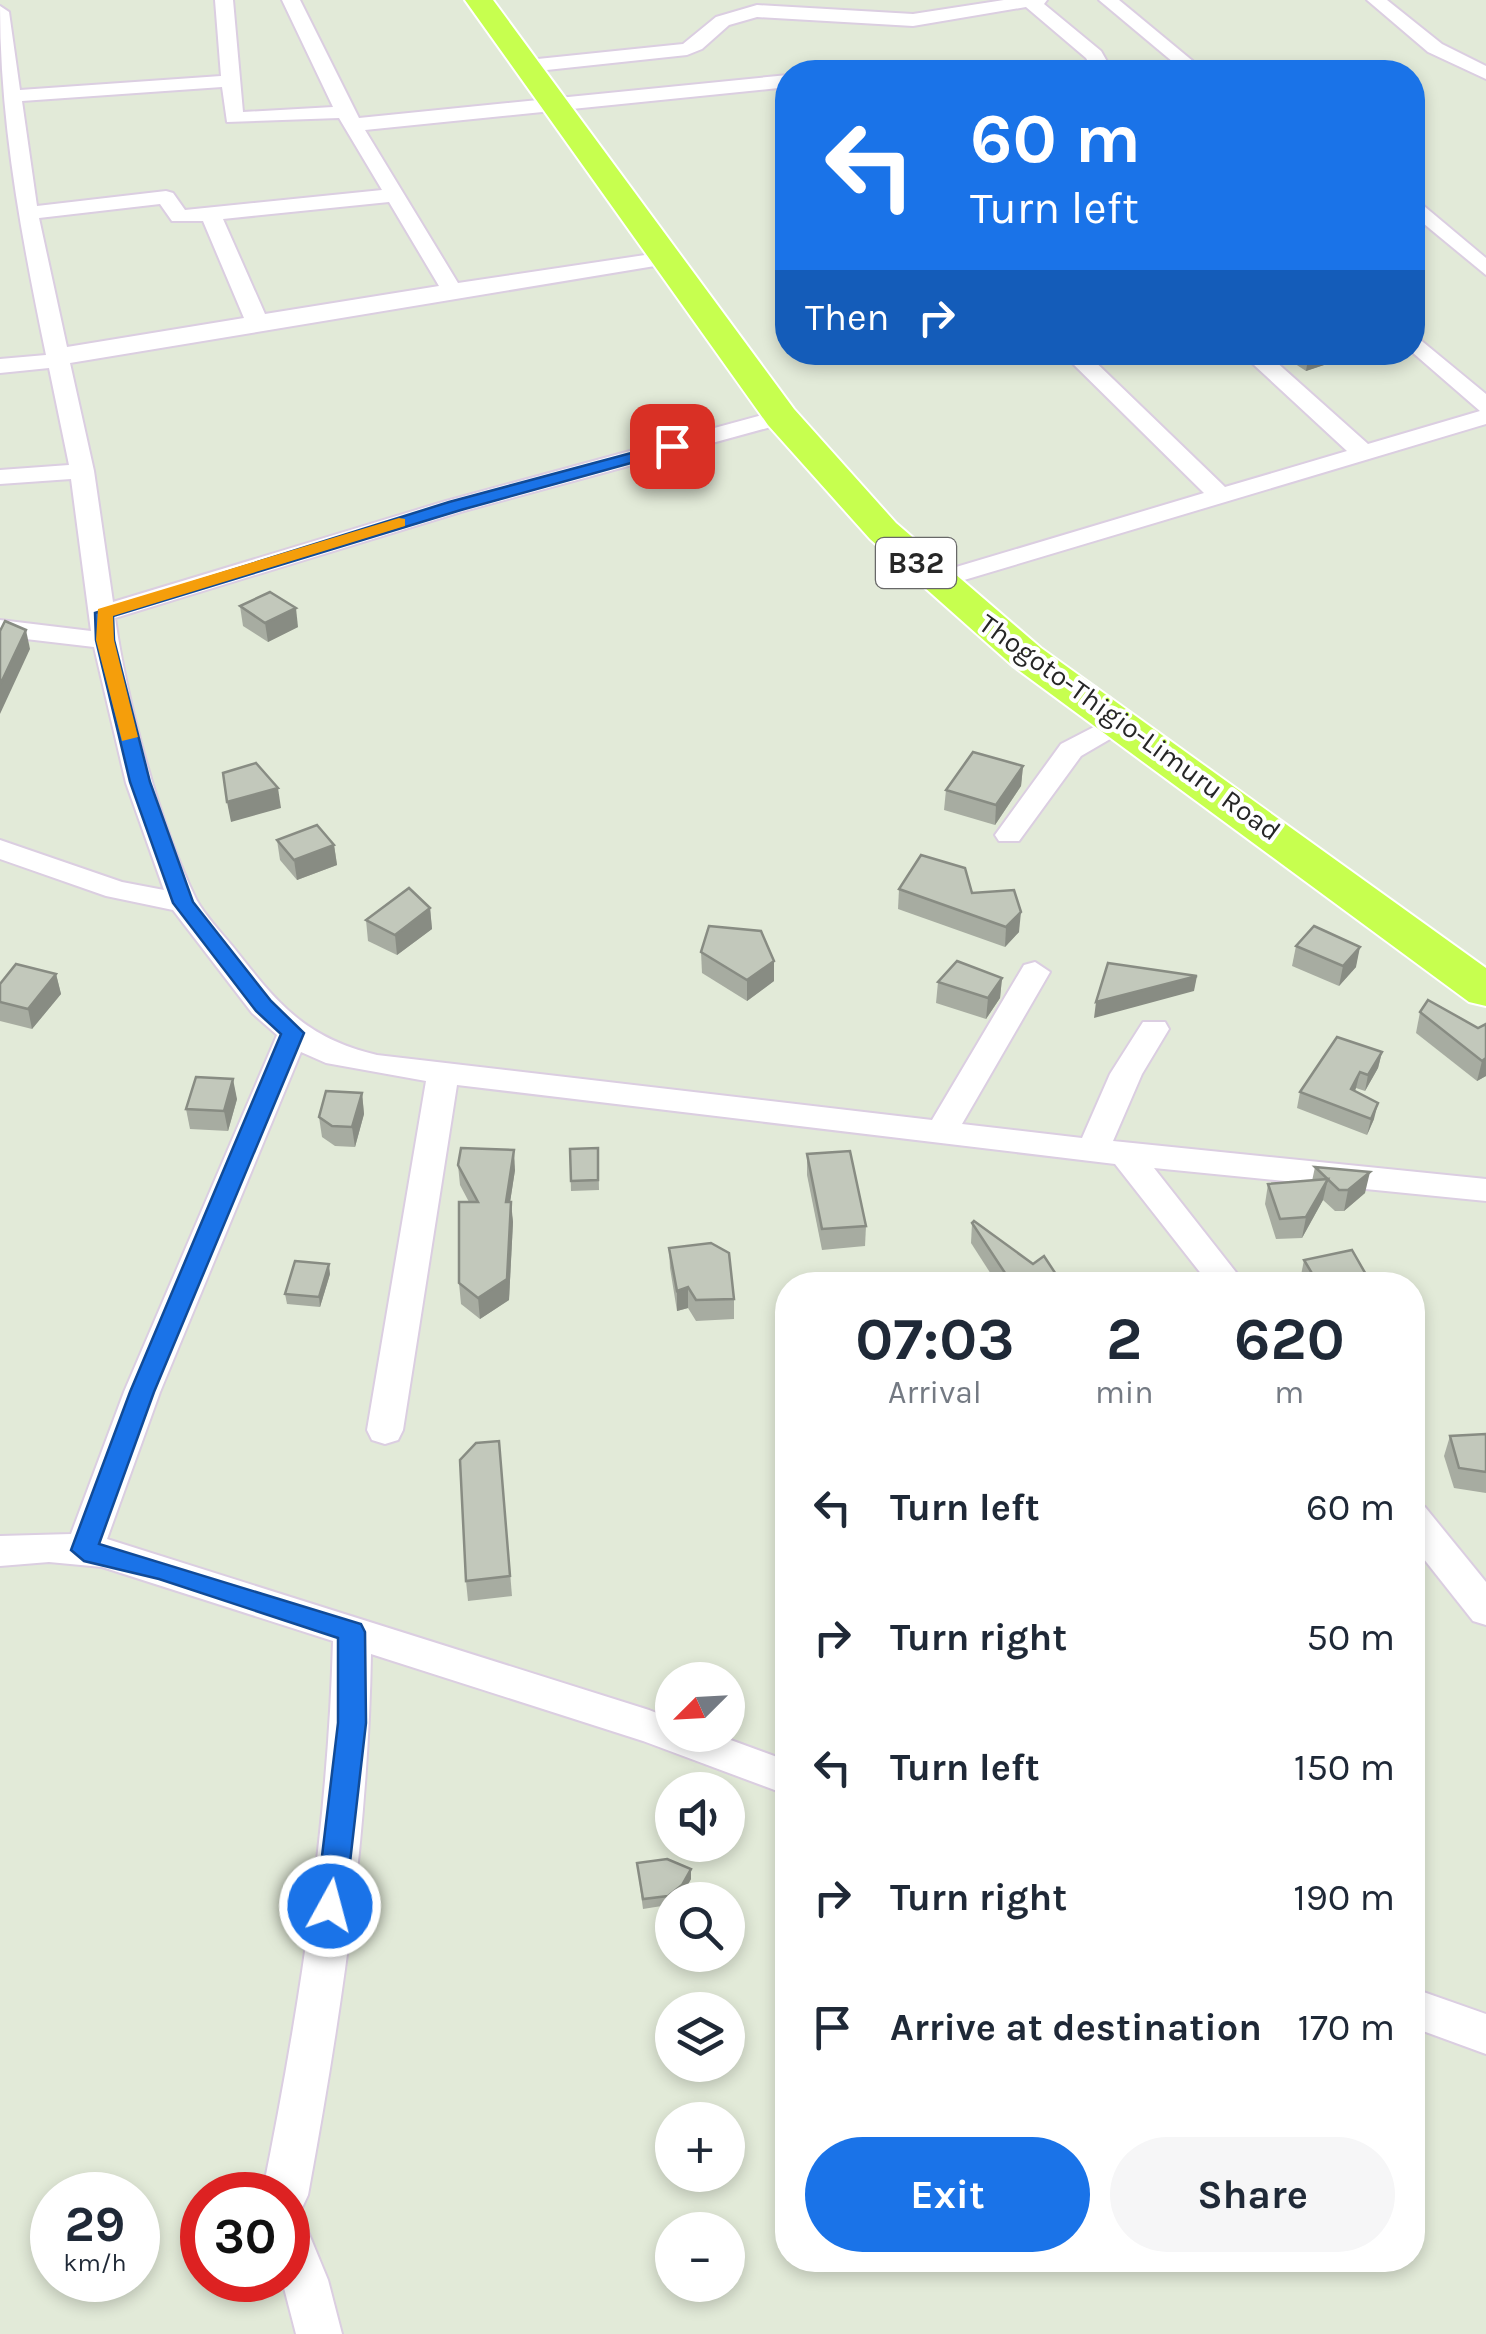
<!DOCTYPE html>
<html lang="en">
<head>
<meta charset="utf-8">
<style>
  :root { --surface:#fff; --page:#f6f6f7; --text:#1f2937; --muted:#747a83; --accent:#1a73e8 }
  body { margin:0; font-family:Karla,sans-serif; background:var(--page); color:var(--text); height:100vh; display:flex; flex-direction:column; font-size:38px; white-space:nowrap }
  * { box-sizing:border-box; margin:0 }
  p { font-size:32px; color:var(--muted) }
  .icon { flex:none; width:55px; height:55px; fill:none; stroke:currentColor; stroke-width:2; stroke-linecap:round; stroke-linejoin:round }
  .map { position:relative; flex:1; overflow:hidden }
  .drawer { position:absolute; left:775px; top:1272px; width:650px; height:1000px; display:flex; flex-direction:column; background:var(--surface); border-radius:40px; box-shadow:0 5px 15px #0003 }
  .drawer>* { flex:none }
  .banner { position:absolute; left:775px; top:60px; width:650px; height:305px; border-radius:40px; box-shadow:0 5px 15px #0003; background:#1a73e8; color:#fff; overflow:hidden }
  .needle { width:65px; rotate:246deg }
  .tools { position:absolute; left:655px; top:1662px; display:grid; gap:20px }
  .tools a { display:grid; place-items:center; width:90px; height:90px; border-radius:50%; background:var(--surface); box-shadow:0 5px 15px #0003; font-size:50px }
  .speed { position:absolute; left:30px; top:2172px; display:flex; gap:20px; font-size:50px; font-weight:700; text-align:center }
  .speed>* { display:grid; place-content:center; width:130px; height:130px; border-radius:50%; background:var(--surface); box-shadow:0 5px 15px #0003; line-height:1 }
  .speed small { font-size:25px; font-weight:400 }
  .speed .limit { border:15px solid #d22; background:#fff; color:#111 }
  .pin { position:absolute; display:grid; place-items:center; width:85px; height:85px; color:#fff; margin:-42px; border-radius:20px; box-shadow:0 5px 15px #0006 }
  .me { position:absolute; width:110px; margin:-55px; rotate:7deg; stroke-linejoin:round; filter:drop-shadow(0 0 8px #0008) }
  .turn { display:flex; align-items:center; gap:35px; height:210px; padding:0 30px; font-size:45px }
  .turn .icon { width:130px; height:130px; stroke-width:2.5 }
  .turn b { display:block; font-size:70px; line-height:85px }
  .then { display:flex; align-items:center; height:95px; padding:0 30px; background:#0003; gap:20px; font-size:38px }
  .eta { display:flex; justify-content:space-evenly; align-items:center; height:170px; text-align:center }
  .eta b { font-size:60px; font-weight:700; line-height:70px }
  .button { display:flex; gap:20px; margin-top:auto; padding:20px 30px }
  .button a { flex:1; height:115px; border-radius:60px; background:var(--accent); color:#fff; font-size:40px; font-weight:700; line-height:115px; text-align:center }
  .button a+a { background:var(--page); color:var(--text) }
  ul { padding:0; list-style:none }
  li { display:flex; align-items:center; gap:30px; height:130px; padding:0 30px }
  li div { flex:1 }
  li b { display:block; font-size:38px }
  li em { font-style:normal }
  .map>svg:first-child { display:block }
</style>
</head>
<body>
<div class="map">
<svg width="1486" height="2334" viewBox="0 0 1486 2334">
  <rect width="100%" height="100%" fill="#e2ead8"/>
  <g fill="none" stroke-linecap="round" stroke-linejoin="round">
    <g stroke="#dbcee1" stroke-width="4">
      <g id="minor">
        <path d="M215,0H233L243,112L333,107L282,0H300L359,118L788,75V87L365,130L458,283L665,252L676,258L673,263L70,363L94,471L113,602L446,501L781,410L793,417L789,422L464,511L115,618C127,702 159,823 196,899C205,916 221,932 234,948C278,1004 305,1038 377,1055L932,1120L1024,965L1035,962L1050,972L962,1124L1082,1138L1110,1074L1143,1022H1165L1169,1029L1142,1074L1113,1141L1486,1179V1201L1154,1168L1246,1285H1210L1115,1164L457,1085L403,1430L398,1440L385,1444L372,1440L367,1430L426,1081L326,1063L301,1052L160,1392L107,1539L649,1710L672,1719V1735H717L788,1761V1795L643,1741L371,1654C368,1836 341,2016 308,2195L301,2210L288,2216V2195H262C299,2012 328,1828 333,1641L102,1567L49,1562L0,1566V1536L71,1534L124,1392L277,1035L252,1013L173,910L106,896L0,859V840L122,882L164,890L126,783L94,647L0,636V620L91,631L71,479L0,484V470L69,465L49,368L0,373V359L46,355C22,239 0,125 0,6L9,12L20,90L221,76ZM222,87L227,122L339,118L382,190L185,210L173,193L166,191L37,206L22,101ZM389,202L439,286L265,314L223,219ZM160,204L172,221H203L244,318L67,347L39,218Z"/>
        <path d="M1004,0H1047L1044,4L1101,51L1113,72H1094L1086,58L1026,7L913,26L757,17L729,25L702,49L687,55L528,72L518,66L528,60L683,44L716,17L757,5L913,14Z"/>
        <path d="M1099,0H1119L1206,72H1185Z"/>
        <path d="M1367,0H1387L1442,44L1486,66V79L1428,52Z"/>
        <path d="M1412,196L1486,258V275L1412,214Z"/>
        <path d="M1412,333L1486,394V424L944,586L935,589L922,581L926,576L1204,493L1061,352H1085L1225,487L1347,451L1240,352H1265L1368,444L1480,411L1412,352Z"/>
        <path d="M1119,714L1133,722L1129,728L1081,756L1019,841H999L995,835L1061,744Z"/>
        <path d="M1412,1503L1425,1507L1486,1582V1625L1473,1621L1412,1544Z"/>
        <path d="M1412,1988L1486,2014V2054L1412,2027Z"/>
        <path d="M288,2216L304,2222L328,2280L342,2334H296L282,2280H288Z"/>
      </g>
    </g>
    <g stroke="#fff" stroke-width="4">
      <path id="highway" d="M465,0H493L794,409L896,523L1041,648L1486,968V1006L1469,1002L1013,666L870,539L768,425Z"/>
    </g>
    <use href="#minor" fill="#fff" fill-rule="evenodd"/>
    <use href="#highway" fill="#c7ff4f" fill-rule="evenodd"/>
  </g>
  <g fill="#a7aca1">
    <path d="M1280,352H1338L1336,361L1306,371L1280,354Z"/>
    <path d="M240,606L298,627L268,642L243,626Z"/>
    <path d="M1023,766L1021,786L995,825L944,810L946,790Z"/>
    <path d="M277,840L334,845L337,865L297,880L280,860Z"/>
    <path d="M899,889L972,893L1019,932L1005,947L898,909Z"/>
    <path d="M430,908L432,929L397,955L368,941L366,920Z"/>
    <path d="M1296,946L1356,967L1339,986L1292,966Z"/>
    <path d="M701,952L774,961V981L747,1001L702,973Z"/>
    <path d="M56,974L61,994L32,1029L0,1021V984Z"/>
    <path d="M1002,978L1000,998L986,1019L936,1003L938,982Z"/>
    <path d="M1420,1012L1478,1028L1486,1076L1477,1081L1416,1033Z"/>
    <path d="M1382,1052L1378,1068L1365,1091L1356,1088L1355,1091L1374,1119L1367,1135L1297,1108L1300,1092Z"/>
    <path d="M362,1093L364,1114L355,1147L335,1146L322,1137L319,1117Z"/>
    <path d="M237,1099L228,1131L190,1129L186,1109Z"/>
    <path d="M598,1148L599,1190L571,1191L570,1149Z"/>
    <path d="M807,1154L866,1226L865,1246L822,1250L807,1175Z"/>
    <path d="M458,1165L515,1170L510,1202L513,1222L509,1300L480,1319L461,1304L459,1283L469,1202L460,1185Z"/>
    <path d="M1315,1167L1365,1193L1344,1211H1335L1323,1200L1302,1238L1276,1239L1265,1204L1268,1184L1312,1181Z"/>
    <path d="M972,1223L1033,1264L1063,1285H998L971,1243Z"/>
    <path d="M669,1248L734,1299V1319L696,1321L688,1308L677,1311L670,1268Z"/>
    <path d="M1304,1260L1372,1285H1303L1300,1280Z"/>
    <path d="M330,1274L320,1307L287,1304L285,1294Z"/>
    <path d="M1486,1434V1493L1454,1488L1444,1456L1450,1436Z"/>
    <path d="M499,1441L512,1596L468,1601L466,1581Z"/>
    <path d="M637,1863L691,1879L682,1895L675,1900H672L668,1905L643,1909Z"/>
  </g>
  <g fill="#888c83">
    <path d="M1338,352L1336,361L1306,371L1309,353Z"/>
    <path d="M296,608L298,627L268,642L265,623Z"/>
    <path d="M26,630L30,649L0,714V685Z"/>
    <path d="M1023,766L1021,786L995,825L996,805Z"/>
    <path d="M278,788L281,808L231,822L227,802Z"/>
    <path d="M334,845L337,865L297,880L294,860Z"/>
    <path d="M430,908L432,929L397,955L395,935Z"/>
    <path d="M1021,912L1019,932L1005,947L1006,927Z"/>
    <path d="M1360,947L1356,967L1339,986L1343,966Z"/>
    <path d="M774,961V981L747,1001V980Z"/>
    <path d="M56,974L61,994L32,1029L28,1009Z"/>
    <path d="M1197,976L1194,991L1094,1018L1096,1002Z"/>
    <path d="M1002,978L1000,998L986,1019L988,998Z"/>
    <path d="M1382,1052L1378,1068L1365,1091L1368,1075Z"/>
    <path d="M1486,1058V1076L1477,1081L1482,1061Z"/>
    <path d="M1360,1072L1356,1088L1348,1105L1351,1089Z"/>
    <path d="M233,1079L237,1099L228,1131L224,1111Z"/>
    <path d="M362,1093L364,1114L355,1147L352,1127Z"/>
    <path d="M1378,1103L1374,1119L1367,1135L1371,1119Z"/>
    <path d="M514,1150L515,1170L507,1222L506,1202Z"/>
    <path d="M1370,1172L1365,1193L1344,1211L1348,1190Z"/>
    <path d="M1328,1179L1323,1200L1302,1238L1306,1217Z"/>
    <path d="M511,1202L513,1222L509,1300L480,1319L478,1298Z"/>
    <path d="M329,1264L330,1274L320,1307L319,1297Z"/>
    <path d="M688,1287V1308L677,1311V1291Z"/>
    <path d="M691,1869V1879L682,1895L675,1900H672V1902L668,1905V1896Z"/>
  </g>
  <g fill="#c2c8bb" stroke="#888c83" stroke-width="2.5">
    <path d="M270,592L296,608L265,623L240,606Z"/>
    <path d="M5,621L26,630L0,685V631Z"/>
    <path d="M973,752L1023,766L996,805L946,790Z"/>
    <path d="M256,763L278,788L227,802L223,773Z"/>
    <path d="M317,825L334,845L294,860L277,840Z"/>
    <path d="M921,855L965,868L972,893L1014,890L1021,912L1006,927L899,889Z"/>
    <path d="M409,888L430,908L395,935L366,920Z"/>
    <path d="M709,926L761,931L774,961L747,980L701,952Z"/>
    <path d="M1314,926L1360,947L1343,966L1296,946Z"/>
    <path d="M957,961L1002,978L988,998L938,982Z"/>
    <path d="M1108,963L1197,976L1096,1002Z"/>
    <path d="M16,964L56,974L28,1009L0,1002V984Z"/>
    <path d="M1428,1000L1478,1028L1486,1024V1058L1482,1061L1420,1012Z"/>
    <path d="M1337,1037L1382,1052L1368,1075L1360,1072L1351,1089L1378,1103L1371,1119L1300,1092Z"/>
    <path d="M196,1077L233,1079L224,1111L186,1109Z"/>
    <path d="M326,1091L362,1093L352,1127L332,1126L319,1117Z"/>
    <path d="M461,1148L514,1150L506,1202H511L507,1279L478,1298L459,1283V1202H478L458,1165Z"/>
    <path d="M598,1148V1180L571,1181L570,1149Z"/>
    <path d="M850,1151L866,1226L822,1229L807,1154Z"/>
    <path d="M1315,1167L1370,1172L1348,1190H1339Z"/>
    <path d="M1328,1179L1306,1217L1280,1219L1268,1184Z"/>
    <path d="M974,1221L1033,1264L1044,1256L1063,1285H1013L972,1223Z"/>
    <path d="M711,1243L729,1253L734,1299L696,1300L688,1287L677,1291L669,1248Z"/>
    <path d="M1352,1250L1372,1285H1319L1304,1260Z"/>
    <path d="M295,1261L329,1264L319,1297L285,1294Z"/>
    <path d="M1486,1434V1472L1459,1468L1450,1436Z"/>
    <path d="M499,1441L510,1576L466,1581L460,1460L476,1443Z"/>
    <path d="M667,1859L691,1869L682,1885L668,1896L643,1899L637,1863Z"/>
  </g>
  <path fill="#1a73e8" stroke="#114b97" stroke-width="2.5" d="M672,442L678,443V450L461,510L113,616L114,640L150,782L193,902L271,1001L304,1033L154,1392L99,1544L361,1624L365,1632L366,1723L345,1906L341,1915L330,1919L320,1915L316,1906L338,1723V1638L159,1579L84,1561L71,1550L130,1392L281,1034L256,1011L173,903L130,782L96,640L95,613L449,502Z"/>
  <path fill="#f59e0b" d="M399,518L405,519V526L113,616L114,640L138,737L122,741L96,640L98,609Z"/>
  <g text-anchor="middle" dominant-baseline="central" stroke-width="8" stroke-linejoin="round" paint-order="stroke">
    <g font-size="28" fill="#272727" stroke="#fff">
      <text transform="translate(1130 727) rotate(36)">Thogoto-Thigio-Limuru Road</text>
    </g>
    <rect fill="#fff" stroke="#686868" stroke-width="2.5" x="876" y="538" width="80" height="50" rx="8"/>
    <g font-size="30" font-weight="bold" fill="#272727">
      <text x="916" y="563">B32</text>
    </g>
  </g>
</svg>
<div class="tools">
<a><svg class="needle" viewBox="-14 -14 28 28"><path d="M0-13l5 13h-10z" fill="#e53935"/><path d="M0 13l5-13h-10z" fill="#747a83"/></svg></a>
<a><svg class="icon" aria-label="sound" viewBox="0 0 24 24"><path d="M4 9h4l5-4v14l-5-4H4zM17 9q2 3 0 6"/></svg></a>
<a><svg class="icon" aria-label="search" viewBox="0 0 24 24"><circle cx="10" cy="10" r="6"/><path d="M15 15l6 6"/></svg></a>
<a><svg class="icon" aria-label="layers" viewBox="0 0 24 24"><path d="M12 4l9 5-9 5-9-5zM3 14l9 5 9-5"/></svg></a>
<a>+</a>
<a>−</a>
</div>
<div class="speed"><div>29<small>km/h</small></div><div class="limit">30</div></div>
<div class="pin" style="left:672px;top:446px;background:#d93025"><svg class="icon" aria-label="arrive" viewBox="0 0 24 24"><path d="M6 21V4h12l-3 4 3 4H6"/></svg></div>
<svg class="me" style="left:330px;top:1906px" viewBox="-20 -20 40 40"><circle r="17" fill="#1a73e8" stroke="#fff" stroke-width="3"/><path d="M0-11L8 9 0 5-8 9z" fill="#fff"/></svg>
<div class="banner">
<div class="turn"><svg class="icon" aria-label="left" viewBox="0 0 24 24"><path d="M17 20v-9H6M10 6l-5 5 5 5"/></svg><div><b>60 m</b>Turn left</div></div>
<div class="then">Then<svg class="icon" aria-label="right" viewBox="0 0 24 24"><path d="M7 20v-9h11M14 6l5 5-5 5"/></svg></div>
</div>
<section class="drawer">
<div class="eta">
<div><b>07:03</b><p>Arrival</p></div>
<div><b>2</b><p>min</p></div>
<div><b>620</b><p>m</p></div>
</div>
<ul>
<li><svg class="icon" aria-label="left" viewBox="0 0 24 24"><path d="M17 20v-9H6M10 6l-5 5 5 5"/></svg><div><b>Turn left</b></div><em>60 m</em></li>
<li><svg class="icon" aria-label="right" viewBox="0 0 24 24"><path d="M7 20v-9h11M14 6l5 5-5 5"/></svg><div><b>Turn right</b></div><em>50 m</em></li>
<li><svg class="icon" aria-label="left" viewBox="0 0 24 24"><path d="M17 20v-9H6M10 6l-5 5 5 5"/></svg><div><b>Turn left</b></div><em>150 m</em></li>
<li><svg class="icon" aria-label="right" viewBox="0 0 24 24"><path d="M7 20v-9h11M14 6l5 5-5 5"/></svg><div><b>Turn right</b></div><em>190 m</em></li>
<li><svg class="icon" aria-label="arrive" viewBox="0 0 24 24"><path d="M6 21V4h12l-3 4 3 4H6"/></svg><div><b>Arrive at destination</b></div><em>170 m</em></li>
</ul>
<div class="button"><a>Exit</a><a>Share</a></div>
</section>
</div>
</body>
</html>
